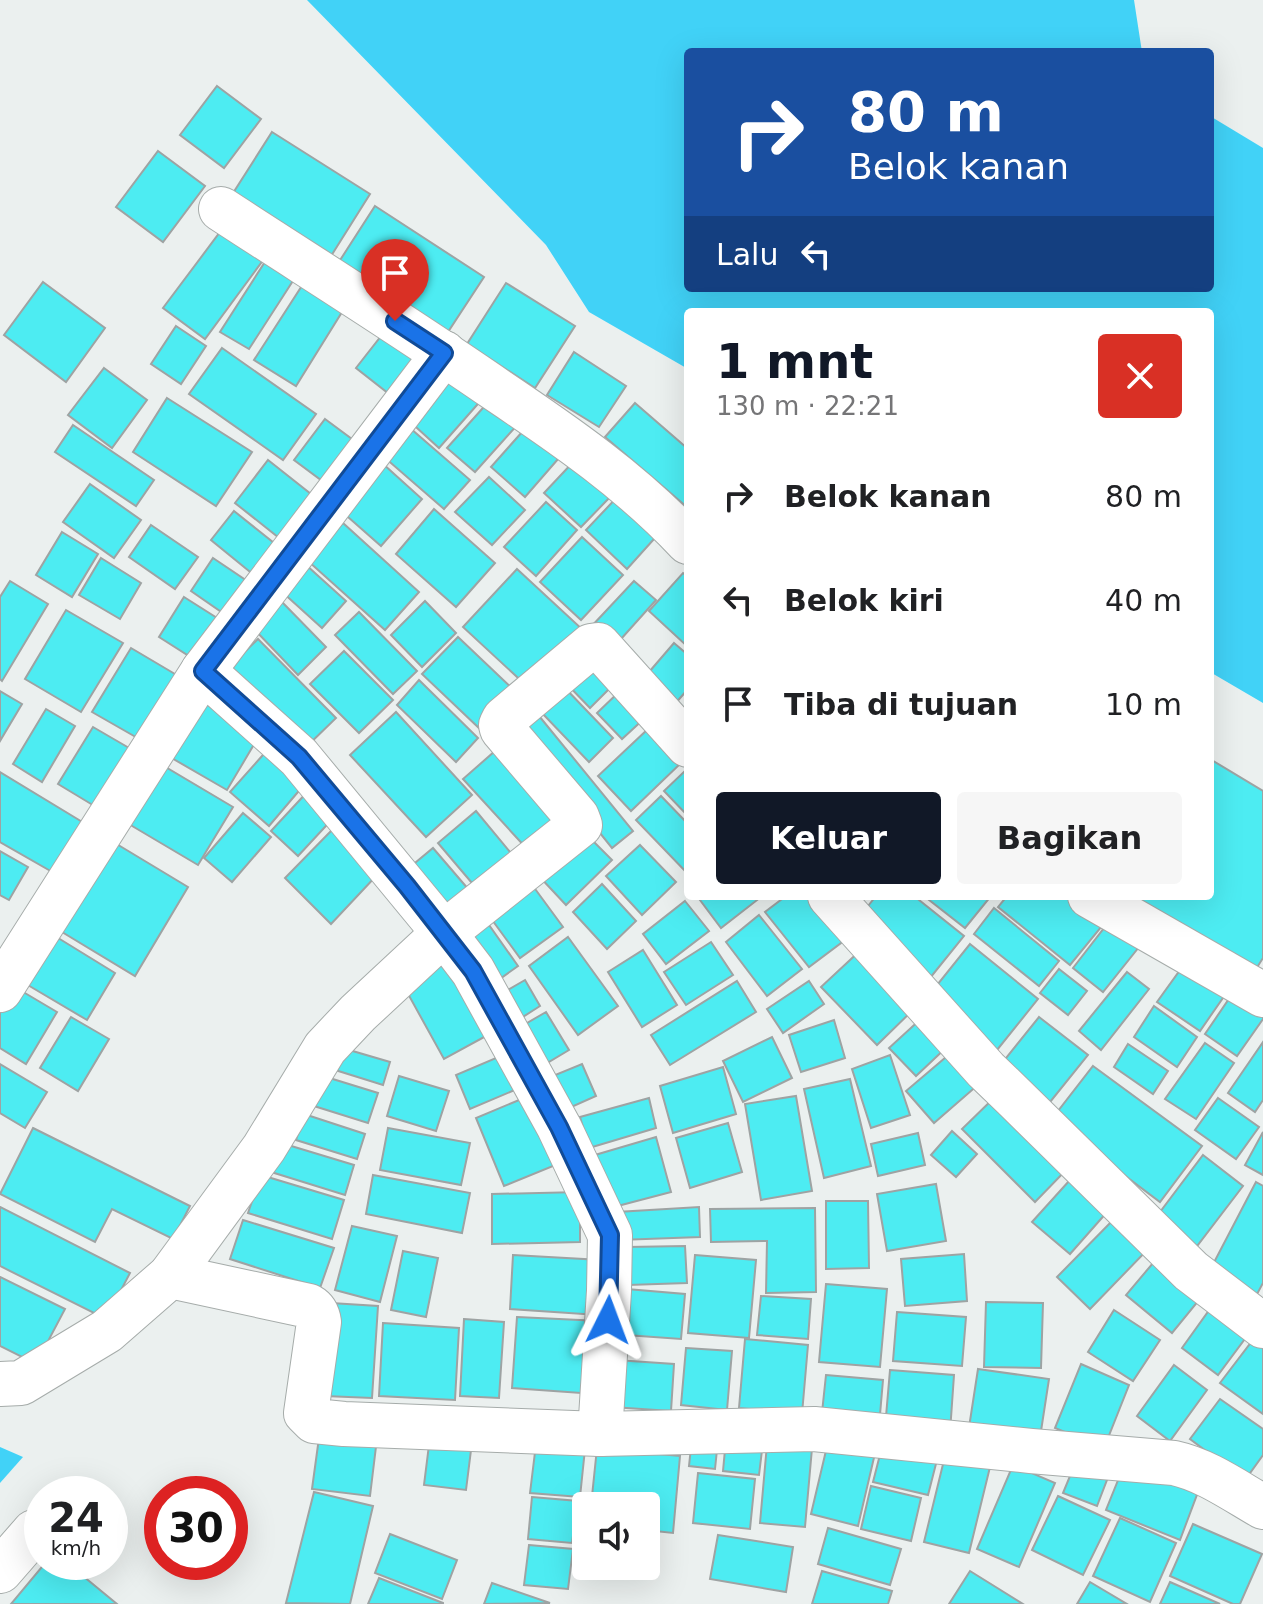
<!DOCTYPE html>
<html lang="id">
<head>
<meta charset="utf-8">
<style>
  :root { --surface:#fff; --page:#f6f6f6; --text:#202124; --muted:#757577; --accent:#111827 }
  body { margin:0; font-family:"DejaVu Sans",sans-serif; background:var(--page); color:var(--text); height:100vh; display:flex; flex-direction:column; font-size:30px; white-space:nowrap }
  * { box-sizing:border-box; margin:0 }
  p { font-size:26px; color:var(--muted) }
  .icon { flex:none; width:44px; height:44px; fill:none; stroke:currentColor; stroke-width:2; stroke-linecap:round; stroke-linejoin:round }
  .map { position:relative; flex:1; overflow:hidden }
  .side { position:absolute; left:684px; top:308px; width:530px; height:592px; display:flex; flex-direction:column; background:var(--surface); border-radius:8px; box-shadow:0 8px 32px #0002 }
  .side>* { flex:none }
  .top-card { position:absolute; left:684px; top:48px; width:530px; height:244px; border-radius:8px; box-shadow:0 8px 32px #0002; background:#1a4fa0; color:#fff; overflow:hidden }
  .fabs { position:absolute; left:572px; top:1492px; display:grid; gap:16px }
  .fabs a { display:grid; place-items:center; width:88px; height:88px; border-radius:8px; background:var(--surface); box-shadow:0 8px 32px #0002; font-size:40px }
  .speed { position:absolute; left:24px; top:1476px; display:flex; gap:16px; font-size:40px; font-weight:700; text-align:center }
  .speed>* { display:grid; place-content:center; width:104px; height:104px; border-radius:50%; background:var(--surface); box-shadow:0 8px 32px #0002; line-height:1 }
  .speed small { font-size:20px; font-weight:400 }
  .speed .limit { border:12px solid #d22; background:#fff; color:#111 }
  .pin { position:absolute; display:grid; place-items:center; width:68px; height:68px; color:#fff; margin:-82px -34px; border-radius:50% 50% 50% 0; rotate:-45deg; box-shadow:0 0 8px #0007 }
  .pin .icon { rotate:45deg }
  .me { position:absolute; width:88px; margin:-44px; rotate:3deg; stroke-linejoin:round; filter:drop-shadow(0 0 6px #0008) }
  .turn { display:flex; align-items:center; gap:28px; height:168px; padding:0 32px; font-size:36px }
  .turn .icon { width:104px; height:104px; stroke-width:2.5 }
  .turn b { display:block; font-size:56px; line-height:68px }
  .then { display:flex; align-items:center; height:76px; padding:0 32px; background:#0003; gap:16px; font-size:30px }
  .round { display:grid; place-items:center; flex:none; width:84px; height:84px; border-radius:8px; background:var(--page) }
  .headline { display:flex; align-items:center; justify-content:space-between; height:136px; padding:0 32px }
  h1 { font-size:48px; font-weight:800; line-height:60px; color:var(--accent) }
  .cta { display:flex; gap:16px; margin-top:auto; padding:16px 32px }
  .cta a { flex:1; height:92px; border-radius:8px; background:var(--accent); color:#fff; font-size:32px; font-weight:800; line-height:92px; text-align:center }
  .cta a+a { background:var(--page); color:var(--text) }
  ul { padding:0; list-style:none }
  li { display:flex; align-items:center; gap:24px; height:104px; padding:0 32px }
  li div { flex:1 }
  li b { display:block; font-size:30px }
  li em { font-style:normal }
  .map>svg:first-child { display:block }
</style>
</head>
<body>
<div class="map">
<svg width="1263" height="1604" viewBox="0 0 1263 1604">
  <rect width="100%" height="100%" fill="#ebf0ef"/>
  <g fill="#41d2f7">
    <path d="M307,0H1134L1142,52H688V288H1210V116L1263,148V703L1210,672V312H688V369L589,312L546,245Z"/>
    <path d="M0,1447L23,1457L0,1483Z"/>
  </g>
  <g fill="#4decf2" stroke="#9ea3a3" stroke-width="2">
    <path d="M217,86L261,119L224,168L180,135Z"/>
    <path d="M272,132L370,194L326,264L228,201Z"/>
    <path d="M158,151L205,186L163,242L116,207Z"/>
    <path d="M375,206L484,277L444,338L335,268Z"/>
    <path d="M223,228L264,259L205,339L163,308Z"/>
    <path d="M270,254L298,273L249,349L220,332Z"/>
    <path d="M307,278L347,304L296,386L254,360Z"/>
    <path d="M43,282L105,328L66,382L4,335Z"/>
    <path d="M506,283L575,326L535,388L467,344Z"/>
    <path d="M176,326L206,346L181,384L151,364Z"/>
    <path d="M389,326L425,356L393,397L356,368Z"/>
    <path d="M222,348L316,414L283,460L189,394Z"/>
    <path d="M574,352L626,386L599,427L547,395Z"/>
    <path d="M104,368L147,400L112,448L68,415Z"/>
    <path d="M451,368L484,397L439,448L406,418Z"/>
    <path d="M167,398L252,452L216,506L133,452Z"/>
    <path d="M491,399L518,424L475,472L447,448Z"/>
    <path d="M635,403L688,449V508L605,437Z"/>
    <path d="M325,419L360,445L329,486L294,460Z"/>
    <path d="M531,422L565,451L525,497L491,467Z"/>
    <path d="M73,425L154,480L136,506L55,452Z"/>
    <path d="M410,428L470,480L444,509L384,457Z"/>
    <path d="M576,459L613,494L581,527L544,493Z"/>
    <path d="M268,460L321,502L288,545L235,503Z"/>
    <path d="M382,463L422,499L381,546L340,510Z"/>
    <path d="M489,477L525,510L492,545L455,512Z"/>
    <path d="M90,484L141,520L114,558L63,522Z"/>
    <path d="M622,492L663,529L627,569L586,530Z"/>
    <path d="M546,502L577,530L536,576L504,547Z"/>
    <path d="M434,509L495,563L456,607L396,554Z"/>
    <path d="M234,511L284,551L260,580L211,540Z"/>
    <path d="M343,523L419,592L385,630L308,561Z"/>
    <path d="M151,525L198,557L175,589L129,557Z"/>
    <path d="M62,532L98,554L72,597L36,575Z"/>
    <path d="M582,537L623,575L581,620L540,582Z"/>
    <path d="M101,558L141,583L120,619L79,595Z"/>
    <path d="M213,558L256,587L233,620L191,591Z"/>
    <path d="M305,564L346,601L322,628L281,591Z"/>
    <path d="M517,569L584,631L530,689L463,627Z"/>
    <path d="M683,573L688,577V647L649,611Z"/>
    <path d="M10,581L48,604L2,681L0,679V597Z"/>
    <path d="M634,581L656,600L612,649L589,629Z"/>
    <path d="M184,597L225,623L200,663L159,637Z"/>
    <path d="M425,601L456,633L422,667L391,635Z"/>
    <path d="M282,602L326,647L298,675L254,629Z"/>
    <path d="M66,610L123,643L81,712L25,679Z"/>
    <path d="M359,612L417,671L393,694L335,635Z"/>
    <path d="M458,637L516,692L480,729L422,674Z"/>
    <path d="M258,639L336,718L302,751L225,671Z"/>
    <path d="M674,643L688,655V689L667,713L637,686Z"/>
    <path d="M131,648L180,677L141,740L92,712Z"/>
    <path d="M344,651L393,700L359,733L310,684Z"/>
    <path d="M593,655L618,680L590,708L564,681Z"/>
    <path d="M419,680L478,738L456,762L397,705Z"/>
    <path d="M565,688L613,738L589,762L541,712Z"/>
    <path d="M621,690L647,716L622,739L597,713Z"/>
    <path d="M0,691L22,704L0,741Z"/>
    <path d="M196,698L259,736L227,790L163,753Z"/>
    <path d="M46,709L75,726L42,782L13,764Z"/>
    <path d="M535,711L633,831L612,848L515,727Z"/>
    <path d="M396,712L472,795L426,837L350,755Z"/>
    <path d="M93,727L136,752L101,810L58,784Z"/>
    <path d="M648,729L681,763L631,811L598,776Z"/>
    <path d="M503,744L568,815L528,850L463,779Z"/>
    <path d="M271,746L309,779L269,826L230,792Z"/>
    <path d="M1210,759L1263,791V958L1251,977L1118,896H1210Z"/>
    <path d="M157,762L233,807L198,865L122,820Z"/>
    <path d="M688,768V816L664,791Z"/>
    <path d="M0,772L84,823L54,873L0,842Z"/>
    <path d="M310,789L337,814L298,856L271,831Z"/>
    <path d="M661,796L688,824V874L636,820Z"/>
    <path d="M476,811L520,864L483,896L438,843Z"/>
    <path d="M243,813L271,837L232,882L204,858Z"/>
    <path d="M332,830L377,875L331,924L285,878Z"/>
    <path d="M582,830L612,860L566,905L537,874Z"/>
    <path d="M105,837L188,887L135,976L52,926Z"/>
    <path d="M640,845L676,882L642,915L606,876Z"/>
    <path d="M433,848L475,897L446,921L404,872Z"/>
    <path d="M0,851L28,867L9,900L0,895Z"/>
    <path d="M530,882L563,927L520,958L487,913Z"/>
    <path d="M602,884L636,921L607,949L573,912Z"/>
    <path d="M697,896H760L761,897L721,928Z"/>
    <path d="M786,896H817L849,937L809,967L765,912Z"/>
    <path d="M876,896H914L964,936L930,978L857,920Z"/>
    <path d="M924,896H991L965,928Z"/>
    <path d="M1007,896H1065L1102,926L1070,965L998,907Z"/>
    <path d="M685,901L709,931L666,964L643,934Z"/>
    <path d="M994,908L1059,961L1039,986L974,934Z"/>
    <path d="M482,915L518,966L490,986L454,936Z"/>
    <path d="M759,915L802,969L767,996L726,942Z"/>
    <path d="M1108,923L1139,947L1103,992L1073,968Z"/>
    <path d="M50,933L115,973L87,1020L21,981Z"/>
    <path d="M568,937L618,1006L578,1035L529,966Z"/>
    <path d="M711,942L733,975L686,1005L664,972Z"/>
    <path d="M970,944L1038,999L997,1050L929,995Z"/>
    <path d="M864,947L918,1005L877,1045L821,987Z"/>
    <path d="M643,950L677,1005L642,1027L608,972Z"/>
    <path d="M454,953L497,1030L444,1059L402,983Z"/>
    <path d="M1183,966L1225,995L1200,1031L1157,1002Z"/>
    <path d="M1059,969L1087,991L1068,1015L1040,993Z"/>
    <path d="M1127,972L1149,989L1101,1050L1079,1031Z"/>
    <path d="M525,980L540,1006L515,1022L499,995Z"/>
    <path d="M737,981L756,1012L670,1065L651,1035Z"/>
    <path d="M809,981L824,1004L783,1033L767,1009Z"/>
    <path d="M8,983L57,1012L26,1064L0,1048V996Z"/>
    <path d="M1235,990L1263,1009V1019L1237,1056L1205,1034Z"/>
    <path d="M1154,1006L1197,1037L1177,1067L1134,1037Z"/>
    <path d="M546,1012L569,1050L537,1069L515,1030Z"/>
    <path d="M924,1016L949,1045L916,1076L889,1048Z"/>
    <path d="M71,1017L109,1039L78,1091L40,1068Z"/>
    <path d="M1039,1017L1088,1055L1046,1107L998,1068Z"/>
    <path d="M834,1020L845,1058L801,1072L789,1035Z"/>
    <path d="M772,1037L792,1078L743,1102L723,1061Z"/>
    <path d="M1263,1042V1100L1255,1112L1228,1093Z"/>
    <path d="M1205,1043L1234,1063L1196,1119L1165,1099Z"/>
    <path d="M1128,1044L1168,1071L1153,1094L1114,1067Z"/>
    <path d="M339,1047L390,1062L383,1085L332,1069Z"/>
    <path d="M952,1052L979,1084L934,1123L906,1091Z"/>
    <path d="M503,1055L517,1089L470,1109L456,1075Z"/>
    <path d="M890,1055L910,1115L871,1128L852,1069Z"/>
    <path d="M0,1064L47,1092L25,1128L0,1113Z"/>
    <path d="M582,1064L596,1096L558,1113L543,1080Z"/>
    <path d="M1093,1066L1202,1146L1160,1202L1051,1120Z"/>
    <path d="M723,1067L736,1114L673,1133L660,1086Z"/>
    <path d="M323,1076L378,1093L368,1123L314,1106Z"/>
    <path d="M399,1076L449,1091L436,1131L387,1116Z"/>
    <path d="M850,1079L871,1166L824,1178L804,1089Z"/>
    <path d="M531,1095L558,1164L504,1186L476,1118Z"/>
    <path d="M997,1095L1069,1167L1035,1202L962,1129Z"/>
    <path d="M796,1096L812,1191L761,1200L745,1104Z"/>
    <path d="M649,1098L656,1128L589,1148L580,1117Z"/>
    <path d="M1218,1098L1259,1127L1236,1159L1195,1130Z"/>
    <path d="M304,1114L365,1134L357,1159L296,1140Z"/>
    <path d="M728,1123L742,1172L690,1188L676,1138Z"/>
    <path d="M33,1128L190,1206L173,1239L112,1209L95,1242L0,1194Z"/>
    <path d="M388,1128L470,1143L461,1185L380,1170Z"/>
    <path d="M952,1131L977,1154L956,1177L931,1155Z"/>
    <path d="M1263,1132V1175L1245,1165Z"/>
    <path d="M918,1133L925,1165L878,1176L871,1144Z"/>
    <path d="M656,1137L671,1192L610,1208L595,1155Z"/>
    <path d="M278,1142L354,1165L345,1195L268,1171Z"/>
    <path d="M1203,1155L1243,1186L1194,1250L1154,1220Z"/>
    <path d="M1079,1170L1115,1203L1070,1254L1032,1222Z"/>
    <path d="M261,1175L344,1200L332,1239L248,1213Z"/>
    <path d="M373,1175L470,1193L462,1233L366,1214Z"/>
    <path d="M1256,1182L1263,1186V1283L1256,1296L1209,1272Z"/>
    <path d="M936,1184L946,1241L887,1251L877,1194Z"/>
    <path d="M580,1192V1242L492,1244V1194Z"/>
    <path d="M826,1201H868L869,1268L826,1269Z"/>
    <path d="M0,1207L130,1273L106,1319L0,1266Z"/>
    <path d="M699,1207L700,1237L619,1240L617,1212Z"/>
    <path d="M815,1208L816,1292L766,1293L767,1241L711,1242L710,1209Z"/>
    <path d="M1118,1215L1151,1246L1090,1309L1057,1277Z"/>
    <path d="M243,1220L334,1248L320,1288L230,1259Z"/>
    <path d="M352,1226L397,1236L380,1302L335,1290Z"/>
    <path d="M685,1246L687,1283L628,1285L627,1247Z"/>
    <path d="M403,1251L438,1258L426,1317L391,1310Z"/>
    <path d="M964,1254L967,1301L905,1306L901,1259Z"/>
    <path d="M513,1255L601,1260L598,1315L510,1309Z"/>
    <path d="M695,1255L756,1260L749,1338L688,1333Z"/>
    <path d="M1159,1256L1204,1294L1172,1333L1126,1295Z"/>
    <path d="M0,1277L65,1309L36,1364L0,1346Z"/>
    <path d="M826,1284L887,1289L880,1367L819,1362Z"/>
    <path d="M615,1288L685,1294L681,1339L612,1334Z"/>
    <path d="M761,1296L811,1299L808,1339L757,1335Z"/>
    <path d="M986,1302L1043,1303L1041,1368L984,1367Z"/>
    <path d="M1215,1302L1253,1328L1218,1375L1182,1348Z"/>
    <path d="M331,1303L378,1306L372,1398L325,1396Z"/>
    <path d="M1114,1310L1160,1340L1133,1381L1088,1352Z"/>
    <path d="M897,1312L966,1317L962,1366L893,1361Z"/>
    <path d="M517,1317L600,1321L595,1394L512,1388Z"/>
    <path d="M464,1319L504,1322L499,1398L460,1396Z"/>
    <path d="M383,1323L459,1328L455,1400L379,1396Z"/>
    <path d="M1259,1332L1263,1335V1414L1220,1383Z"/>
    <path d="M745,1339L808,1345L802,1414L739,1408Z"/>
    <path d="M686,1348L732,1351L727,1410L681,1405Z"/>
    <path d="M616,1360L674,1364L671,1411L612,1407Z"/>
    <path d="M1081,1364L1129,1385L1104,1448L1055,1428Z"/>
    <path d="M1174,1365L1207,1390L1170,1441L1137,1416Z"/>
    <path d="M978,1369L1049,1379L1039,1444L968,1434Z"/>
    <path d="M890,1370L954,1375L950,1432L885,1428Z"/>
    <path d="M826,1375L883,1380L879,1426L821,1422Z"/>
    <path d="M1220,1399L1263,1429V1455L1245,1480L1190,1439Z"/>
    <path d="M321,1423L378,1430L370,1496L312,1489Z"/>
    <path d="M431,1429L473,1434L466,1490L424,1485Z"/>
    <path d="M768,1433L813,1437L805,1527L760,1523Z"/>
    <path d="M692,1438L718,1440L715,1469L689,1466Z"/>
    <path d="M829,1438L876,1449L858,1526L811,1514Z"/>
    <path d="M726,1439L763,1442L759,1475L723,1471Z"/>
    <path d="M884,1439L939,1452L928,1495L873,1482Z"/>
    <path d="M536,1444L585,1449L580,1497L530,1493Z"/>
    <path d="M597,1448L680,1456L673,1533L646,1530V1506H591Z"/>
    <path d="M945,1456L990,1467L969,1553L924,1542Z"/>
    <path d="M1077,1459L1110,1472L1097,1506L1063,1493Z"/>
    <path d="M1125,1463L1198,1492L1180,1540L1106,1510Z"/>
    <path d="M1013,1465L1055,1483L1019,1567L977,1549Z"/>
    <path d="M698,1473L755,1479L750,1529L693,1523Z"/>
    <path d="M871,1486L921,1498L911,1541L861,1529Z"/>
    <path d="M314,1492L373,1506L350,1604L286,1603Z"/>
    <path d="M1058,1496L1110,1520L1083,1575L1032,1550Z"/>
    <path d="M532,1497L578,1501L572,1543L528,1539Z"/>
    <path d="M1120,1518L1176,1543L1150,1602L1093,1576Z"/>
    <path d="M1193,1524L1262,1554L1240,1604H1233L1170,1576Z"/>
    <path d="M828,1528L901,1549L890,1585L818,1564Z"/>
    <path d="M390,1534L457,1560L442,1599L375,1573Z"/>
    <path d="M718,1535L793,1547L786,1592L710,1579Z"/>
    <path d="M529,1545L573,1549L568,1589L524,1585Z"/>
    <path d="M46,1562H66L117,1604H11Z"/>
    <path d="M822,1571L892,1591L888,1604H812Z"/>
    <path d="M970,1571L1023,1604H949Z"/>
    <path d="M379,1578L443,1603V1604H368Z"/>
    <path d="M1090,1582L1127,1604H1077Z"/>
    <path d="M1170,1582L1220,1604H1160Z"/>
    <path d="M492,1583L550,1603L484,1604Z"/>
  </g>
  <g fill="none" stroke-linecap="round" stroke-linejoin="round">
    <g stroke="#a6acaa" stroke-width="46">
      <g id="minor">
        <path d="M221,209C313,269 406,327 497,390C564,435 632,482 688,542"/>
        <path d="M203,671L299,757L444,933L473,971L559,1127L610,1235L609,1291L600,1434"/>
        <path d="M830,896L986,1070L1014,1097L1191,1271L1263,1326"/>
        <path d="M1090,896L1263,995"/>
        <path d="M0,990L203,671L444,353"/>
        <path d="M170,1276L309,1306C316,1310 318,1315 319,1322L306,1413L314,1421L344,1424L600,1434L814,1429L1031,1451L1174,1463C1206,1470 1235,1491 1263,1507"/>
        <path d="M0,1384L21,1383L107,1331L170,1276L264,1148L325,1048L358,1013L444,933L580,825L577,817L502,729L501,725L504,719L591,646L598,645L688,745"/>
        <path d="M0,1571L34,1532"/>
      </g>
    </g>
    <use href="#minor" stroke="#fff" stroke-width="44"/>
  </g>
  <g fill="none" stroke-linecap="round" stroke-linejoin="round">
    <g stroke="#114b97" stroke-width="20">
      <path id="route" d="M395,321L444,353L203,671L299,757L407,886L473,971L559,1127L610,1235L608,1320"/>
    </g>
    <use href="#route" stroke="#1a73e8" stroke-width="14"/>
  </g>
</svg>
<div class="fabs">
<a><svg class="icon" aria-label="sound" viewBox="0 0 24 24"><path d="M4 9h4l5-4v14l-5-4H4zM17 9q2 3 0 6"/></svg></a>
</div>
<div class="speed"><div>24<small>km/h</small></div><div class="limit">30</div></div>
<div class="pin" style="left:395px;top:321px;background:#d93025"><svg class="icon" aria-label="arrive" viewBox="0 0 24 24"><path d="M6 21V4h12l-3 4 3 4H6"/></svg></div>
<svg class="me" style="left:608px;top:1320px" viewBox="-20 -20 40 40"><path d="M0-17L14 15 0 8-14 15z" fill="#1a73e8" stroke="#fff" stroke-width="4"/></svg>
<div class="top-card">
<div class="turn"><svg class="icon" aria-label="right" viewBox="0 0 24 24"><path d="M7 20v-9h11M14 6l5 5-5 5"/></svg><div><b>80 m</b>Belok kanan</div></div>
<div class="then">Lalu<svg class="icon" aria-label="left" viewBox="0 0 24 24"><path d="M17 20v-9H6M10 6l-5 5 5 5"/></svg></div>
</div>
<section class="side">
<div class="headline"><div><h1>1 mnt</h1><p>130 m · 22:21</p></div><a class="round" style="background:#d93025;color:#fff"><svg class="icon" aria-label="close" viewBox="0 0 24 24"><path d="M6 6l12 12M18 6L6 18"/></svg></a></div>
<ul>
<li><svg class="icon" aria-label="right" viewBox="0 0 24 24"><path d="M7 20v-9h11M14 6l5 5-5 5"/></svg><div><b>Belok kanan</b></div><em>80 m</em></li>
<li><svg class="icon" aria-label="left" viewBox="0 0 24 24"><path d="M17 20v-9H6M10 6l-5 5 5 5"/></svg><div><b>Belok kiri</b></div><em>40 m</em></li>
<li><svg class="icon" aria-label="arrive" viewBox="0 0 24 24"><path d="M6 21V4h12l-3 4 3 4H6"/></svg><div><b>Tiba di tujuan</b></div><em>10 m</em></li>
</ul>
<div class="cta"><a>Keluar</a><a>Bagikan</a></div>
</section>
</div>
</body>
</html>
